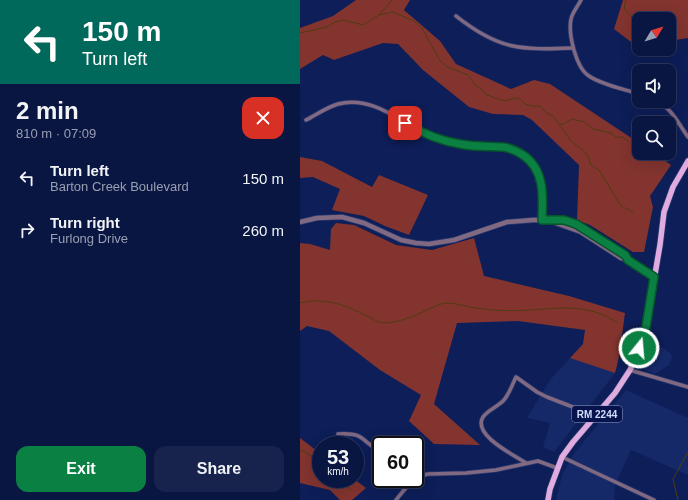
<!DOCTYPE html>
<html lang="en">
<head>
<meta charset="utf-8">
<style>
  :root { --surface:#0a1642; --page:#18234d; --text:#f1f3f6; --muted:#999fb2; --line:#2a355b; --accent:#0b8043 }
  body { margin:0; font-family:Arial,sans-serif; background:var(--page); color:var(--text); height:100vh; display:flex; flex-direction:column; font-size:15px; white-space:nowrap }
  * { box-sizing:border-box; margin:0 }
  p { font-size:13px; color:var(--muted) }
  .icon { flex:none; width:22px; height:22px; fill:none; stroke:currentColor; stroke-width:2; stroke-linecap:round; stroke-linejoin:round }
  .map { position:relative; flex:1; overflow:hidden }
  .side { display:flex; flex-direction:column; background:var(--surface); width:300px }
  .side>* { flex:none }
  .guide { background:#00695c; color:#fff; overflow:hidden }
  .needle { width:26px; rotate:52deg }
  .buttons { position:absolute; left:332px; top:12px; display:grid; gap:8px }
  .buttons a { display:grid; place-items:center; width:44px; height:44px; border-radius:8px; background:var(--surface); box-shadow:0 4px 16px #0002,0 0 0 1px var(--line); font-size:20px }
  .speed { position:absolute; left:12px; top:436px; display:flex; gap:8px; font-size:20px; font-weight:700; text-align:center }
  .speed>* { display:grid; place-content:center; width:52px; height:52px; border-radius:50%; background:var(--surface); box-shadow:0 4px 16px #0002,0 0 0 1px var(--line); line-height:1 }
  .speed small { font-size:10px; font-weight:400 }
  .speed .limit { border:2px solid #111; border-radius:6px; background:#fff; color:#111 }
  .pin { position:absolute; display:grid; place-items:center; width:34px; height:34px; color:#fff; margin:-17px; border-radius:8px; box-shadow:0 2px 6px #0006 }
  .me { position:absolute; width:44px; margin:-22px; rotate:17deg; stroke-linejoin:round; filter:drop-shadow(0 0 3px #0008) }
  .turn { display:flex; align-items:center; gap:14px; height:84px; padding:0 16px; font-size:18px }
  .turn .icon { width:52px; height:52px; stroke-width:2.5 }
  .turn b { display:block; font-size:28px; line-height:34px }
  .round { display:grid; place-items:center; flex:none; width:42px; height:42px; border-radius:12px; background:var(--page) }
  .head { display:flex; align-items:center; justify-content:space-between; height:68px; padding:0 16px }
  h1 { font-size:24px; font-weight:600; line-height:30px }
  .primary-button { display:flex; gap:8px; margin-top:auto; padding:8px 16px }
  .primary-button a { flex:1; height:46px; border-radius:12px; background:var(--accent); color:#fff; font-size:16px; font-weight:600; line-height:46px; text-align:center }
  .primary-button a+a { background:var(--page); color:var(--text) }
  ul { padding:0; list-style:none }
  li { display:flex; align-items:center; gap:12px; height:52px; padding:0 16px }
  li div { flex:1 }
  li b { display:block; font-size:15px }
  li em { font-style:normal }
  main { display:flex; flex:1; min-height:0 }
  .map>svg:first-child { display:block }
</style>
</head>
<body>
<main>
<section class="side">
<div class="guide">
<div class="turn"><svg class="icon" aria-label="left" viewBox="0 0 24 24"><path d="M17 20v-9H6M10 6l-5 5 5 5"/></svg><div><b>150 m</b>Turn left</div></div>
</div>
<div class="head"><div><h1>2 min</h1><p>810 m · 07:09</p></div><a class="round" style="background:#d93025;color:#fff"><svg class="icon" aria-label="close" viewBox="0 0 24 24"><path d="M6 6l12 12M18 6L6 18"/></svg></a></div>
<ul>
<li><svg class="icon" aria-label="left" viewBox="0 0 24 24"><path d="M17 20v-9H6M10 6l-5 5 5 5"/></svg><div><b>Turn left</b><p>Barton Creek Boulevard</p></div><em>150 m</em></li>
<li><svg class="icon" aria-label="right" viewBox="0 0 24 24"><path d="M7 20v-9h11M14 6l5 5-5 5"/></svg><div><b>Turn right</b><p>Furlong Drive</p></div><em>260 m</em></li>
</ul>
<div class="primary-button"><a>Exit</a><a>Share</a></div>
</section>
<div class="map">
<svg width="388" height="500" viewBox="0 0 388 500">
  <rect width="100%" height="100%" fill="#0d1e58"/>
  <g fill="#152968">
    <path d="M351,339L371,354L372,358L369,365L355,374L341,368Z"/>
    <path d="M270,358L315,373L254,452L243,447L250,423L227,418L250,380Z"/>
    <path d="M326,390L388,418V475L331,450L315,485L314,500H256L262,475L273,455Z"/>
  </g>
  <g fill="#83342f">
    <path d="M56,0H110L104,10L140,41L156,64L211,89L234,80L250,84L339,143V153H354L371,165L350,196L353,207L344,252H333L290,225L277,220L279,165L232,120L223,115L193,114L169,107L123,70L98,44L83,43L34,60L23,55L0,69V28L33,16Z"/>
    <path d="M323,0H388V38L369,41V19H339V48L314,29Z"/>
    <path d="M0,157L22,161L72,187L79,175L128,195L109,235L85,226L64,216L32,210L40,189L13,177L0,178Z"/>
    <path d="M36,223L54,225L96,245L132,250L174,238L184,276L269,296L325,313C322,333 321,353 315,373L270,358L283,344L285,330L218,321L157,323L134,404L180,445L134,444L109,421L121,395L80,370L29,331L7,326L0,331V243L10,244L30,250L31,229Z"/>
    <path d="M0,438L21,454V479H54L66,488L52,500H40L30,490L0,483Z"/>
  </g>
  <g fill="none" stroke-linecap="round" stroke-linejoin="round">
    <g stroke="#4f3d0f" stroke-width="1">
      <path d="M326,0C321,13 329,10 333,20C336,26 336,36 337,43"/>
      <path d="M79,15L93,12L114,21L122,28L139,59L146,66L168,75L175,85L180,88L183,92L187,95L204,101L215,98L220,99L225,104L231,106H240L245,112L254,117L271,141L287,154L291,165L299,170L321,206L333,212"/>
      <path d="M0,33L27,27L35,22L43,20L63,25L79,15L92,0"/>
      <path d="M260,124H264L268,121L273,119L284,122L293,129L311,133L316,137H322L328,141"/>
      <path d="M0,303C24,297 46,305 67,316C72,318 78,323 84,323C98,323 114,316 127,310C132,308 137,305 141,304C153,301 166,307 177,308C194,311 213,311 229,310C249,309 267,306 287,310C298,312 308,317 318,323"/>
      <path d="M0,450L5,452L21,463"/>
      <path d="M40,479L51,490"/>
      <path d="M378,500L373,479L388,452"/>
    </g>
    <g stroke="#28396f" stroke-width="5">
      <g id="minor">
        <path d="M281,0C278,6 272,13 271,19C268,34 276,68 289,76C302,85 324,89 339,94"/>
        <path d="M156,16C199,50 220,50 273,48"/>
        <path d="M357,101C372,109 378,123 388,137"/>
        <path d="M6,120C16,115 27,107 38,104C76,94 106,128 139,139C162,147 185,145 208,148C244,163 243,186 242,220"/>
        <path d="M330,370L388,387"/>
        <path d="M38,434C66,432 61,442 81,452"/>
        <path d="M262,457L354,500"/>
        <path d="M226,463C214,455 172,435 183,417C188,410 197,407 203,401C209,395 212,385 216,377L237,392L247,397L296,416"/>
        <path d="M115,469L121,475"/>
        <path d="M96,500C105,489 113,477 128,474L166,473L196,470L238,461L257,468"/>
      </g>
    </g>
    <g stroke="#28396f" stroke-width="6">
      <g id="tertiary">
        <path d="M250,221L281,232L321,258L328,260"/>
        <path d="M0,222L17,218L42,217L64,223L101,240L116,243L129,244L154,240L207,222L233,220H264L276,224L294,235L325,255L328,260L354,277"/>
      </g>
    </g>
    <g stroke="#28396f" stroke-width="7">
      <path id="primary" d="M248,500L250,489L262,457L273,442L315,393L330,370L339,348L346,327L360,245L364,212L373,187L388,161"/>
    </g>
    <use href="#minor" stroke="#826982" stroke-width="3.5"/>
    <use href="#tertiary" stroke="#826982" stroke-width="4.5"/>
    <use href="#primary" stroke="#e0ace0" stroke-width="5.5"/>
  </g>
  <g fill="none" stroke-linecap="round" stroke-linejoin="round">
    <g stroke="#07532c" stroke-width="10">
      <path id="route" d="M105,123C122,133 140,141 160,144C174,147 189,146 203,147C210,148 217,151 223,155C245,170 243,196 242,220H264L276,224L325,255L328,260L354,277L346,327L339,348"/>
    </g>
    <use href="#route" stroke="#0b8043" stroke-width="7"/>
  </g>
  <g text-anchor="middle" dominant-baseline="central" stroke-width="4" stroke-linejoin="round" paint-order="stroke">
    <rect fill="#06134c" stroke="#93a0c6" stroke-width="1" x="272" y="406" width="50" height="16" rx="3"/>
    <g font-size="10" font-weight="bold" fill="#d0ddfa">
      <text x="297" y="414">RM 2244</text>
    </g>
  </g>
</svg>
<div class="buttons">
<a><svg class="needle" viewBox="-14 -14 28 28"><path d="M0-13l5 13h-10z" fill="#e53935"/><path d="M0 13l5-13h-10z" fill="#999fb2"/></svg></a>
<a><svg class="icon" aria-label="sound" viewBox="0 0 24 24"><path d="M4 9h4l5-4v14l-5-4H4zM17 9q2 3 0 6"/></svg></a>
<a><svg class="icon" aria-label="search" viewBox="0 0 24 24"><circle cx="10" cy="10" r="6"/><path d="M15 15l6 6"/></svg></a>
</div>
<div class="speed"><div>53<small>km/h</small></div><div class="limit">60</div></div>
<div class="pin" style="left:105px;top:123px;background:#d93025"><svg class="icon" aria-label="arrive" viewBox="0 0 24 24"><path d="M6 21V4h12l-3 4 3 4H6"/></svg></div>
<svg class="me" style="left:339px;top:348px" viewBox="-20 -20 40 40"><circle r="17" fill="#0b8043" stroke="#fff" stroke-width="3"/><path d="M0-11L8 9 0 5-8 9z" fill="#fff"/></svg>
</div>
</main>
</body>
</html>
